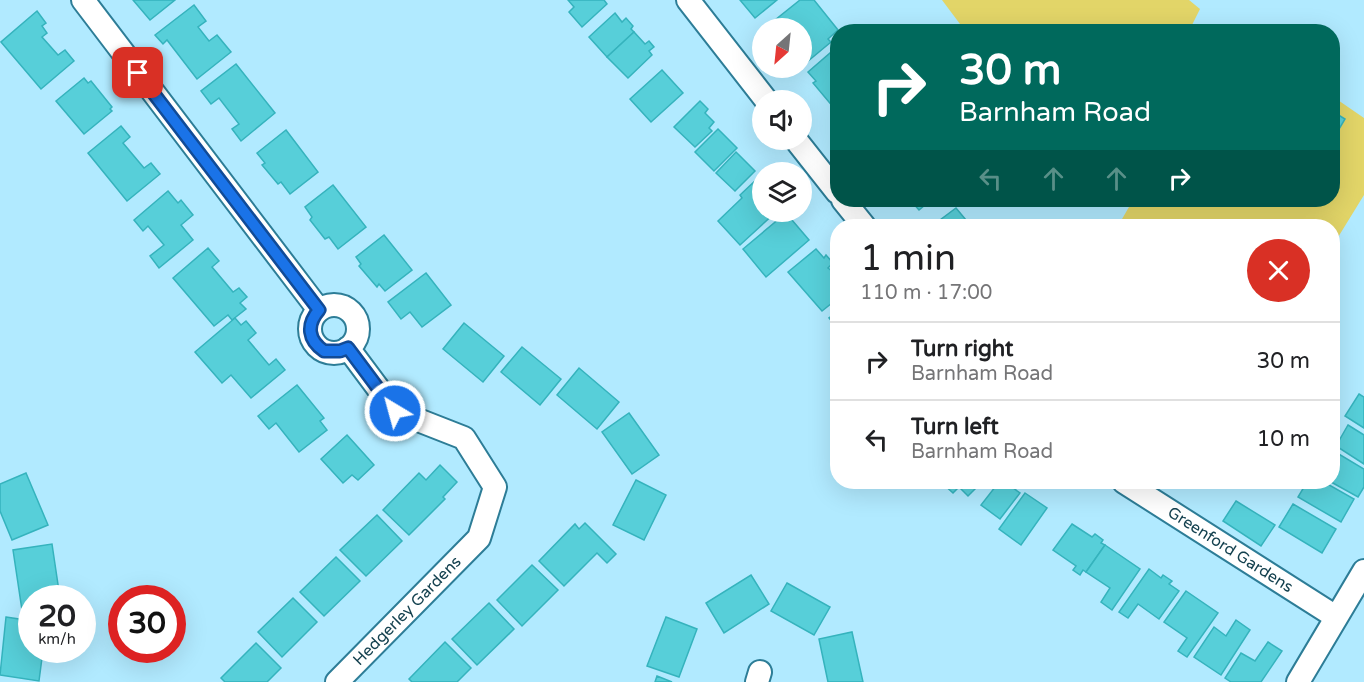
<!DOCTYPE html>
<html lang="en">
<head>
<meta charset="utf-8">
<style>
  :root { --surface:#fff; --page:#f6f6f6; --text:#202124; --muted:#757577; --line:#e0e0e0 }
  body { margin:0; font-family:"Varela Round",sans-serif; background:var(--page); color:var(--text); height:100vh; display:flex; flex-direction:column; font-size:22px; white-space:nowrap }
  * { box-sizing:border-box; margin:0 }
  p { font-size:20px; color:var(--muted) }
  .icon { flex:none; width:33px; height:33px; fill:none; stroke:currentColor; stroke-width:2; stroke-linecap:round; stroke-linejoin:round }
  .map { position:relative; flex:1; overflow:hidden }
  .side { position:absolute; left:830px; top:219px; width:510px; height:270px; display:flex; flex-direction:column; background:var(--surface); border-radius:24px; box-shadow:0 6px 24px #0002 }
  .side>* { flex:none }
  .top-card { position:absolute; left:830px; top:24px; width:510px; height:183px; border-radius:24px; box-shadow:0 6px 24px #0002; background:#00695c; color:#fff; overflow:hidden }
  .needle { width:39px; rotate:207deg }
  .tools { position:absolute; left:752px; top:18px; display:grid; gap:12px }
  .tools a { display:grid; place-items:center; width:60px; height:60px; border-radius:50%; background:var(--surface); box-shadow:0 6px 24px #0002; font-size:30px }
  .speed { position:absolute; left:18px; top:585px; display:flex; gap:12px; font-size:30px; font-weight:700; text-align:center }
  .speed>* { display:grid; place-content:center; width:78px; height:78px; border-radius:50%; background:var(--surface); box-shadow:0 6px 24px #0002; line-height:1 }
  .speed small { font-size:15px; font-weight:400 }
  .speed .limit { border:9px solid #d22; background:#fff; color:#111 }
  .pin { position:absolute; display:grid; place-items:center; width:51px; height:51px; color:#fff; margin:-26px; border-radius:12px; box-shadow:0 3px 9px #0006 }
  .me { position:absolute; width:66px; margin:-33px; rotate:323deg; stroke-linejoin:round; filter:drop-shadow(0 0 4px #0008) }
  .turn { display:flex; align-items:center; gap:21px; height:126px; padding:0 30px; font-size:27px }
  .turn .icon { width:78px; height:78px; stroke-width:2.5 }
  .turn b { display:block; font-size:42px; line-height:51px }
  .lanes { display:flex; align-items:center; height:57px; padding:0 30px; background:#0003; justify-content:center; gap:30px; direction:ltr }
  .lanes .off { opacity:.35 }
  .round { display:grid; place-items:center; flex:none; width:63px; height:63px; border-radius:32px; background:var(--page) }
  .overview { display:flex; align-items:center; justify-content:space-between; height:102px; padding:0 30px }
  h1 { font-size:36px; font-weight:600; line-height:45px }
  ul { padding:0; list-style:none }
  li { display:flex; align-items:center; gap:18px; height:78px; padding:0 30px; border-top:2px solid var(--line) }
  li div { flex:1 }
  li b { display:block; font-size:22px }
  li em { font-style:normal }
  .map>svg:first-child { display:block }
</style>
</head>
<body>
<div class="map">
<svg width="1364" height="682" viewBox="0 0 1364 682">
  <rect width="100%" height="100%" fill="#b1eaff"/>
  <g fill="#e2d568">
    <path d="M942,0H1189L1200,9L1189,31L966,32Z"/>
    <path d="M1332,96L1364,118V195L1332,247V226H1118L1133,200H1332Z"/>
  </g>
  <g fill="#57cfd9" stroke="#35b3bd" stroke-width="1.5">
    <path d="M133,0H175L150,20Z"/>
    <path d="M568,0H604L607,4L582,27L569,12L574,7Z"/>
    <path d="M740,0H777L755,18Z"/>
    <path d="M800,0H814L838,30L828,39L831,42L801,67V28H765Z"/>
    <path d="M194,5L206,21L198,27L209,41L217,35L231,52L197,79L167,40L163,44L155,35Z"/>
    <path d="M37,11L46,23L42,26L47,33L42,37L58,55L65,50L74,61L41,89L1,42Z"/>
    <path d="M615,13L622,22L626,18L633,26L631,29L634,32L607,57L589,37Z"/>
    <path d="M634,32L645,44L649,41L654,47L649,51L652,55L628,78L607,57Z"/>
    <path d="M837,47V106L834,108L813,83L816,81L808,72Z"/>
    <path d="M236,64L275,113L241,141L232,129L239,124L219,98L211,104L201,91Z"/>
    <path d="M662,70L683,93L651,122L630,99Z"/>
    <path d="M84,78L88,83L91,81L112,107L110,109L112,111L84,134L56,101Z"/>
    <path d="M700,101L708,109L705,113L714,122L709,128L712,131L695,147L674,127Z"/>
    <path d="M1332,111L1345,119L1332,141Z"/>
    <path d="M121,126L130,137L123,143L144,168L151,163L160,174L127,201L88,153Z"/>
    <path d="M718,129L737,148L714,171L695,152Z"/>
    <path d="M286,130L318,172L290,194L281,182L278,184L262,165L265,163L257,153Z"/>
    <path d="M736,152L755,171L735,191L716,173Z"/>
    <path d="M759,177L762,181V212H776L740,245L718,221L742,198L740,195Z"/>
    <path d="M333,185L366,227L338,249L329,237L325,239L310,220L312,217L305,207Z"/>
    <path d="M168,191L178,203L181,200L193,215L181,225L193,240L159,268L150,256L164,245L148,226L143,231L134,220Z"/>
    <path d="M906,200H931L919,210L911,201L909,203Z"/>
    <path d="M956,208L971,226H932Z"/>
    <path d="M786,213L809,240L766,277L743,249Z"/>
    <path d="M384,235L412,270L385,291L379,284L377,287L359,266L361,264L356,257Z"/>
    <path d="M208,248L219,261L212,267L233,292L239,288L247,297L240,303L246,309L232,320L228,315L214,326L173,278Z"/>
    <path d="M816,249L824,258L826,255L833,263L828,268L832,271L837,268V299L822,311L788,272Z"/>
    <path d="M426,273L451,305L422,327L410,312L401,319L388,302Z"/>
    <path d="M837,312V328L829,318Z"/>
    <path d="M235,318L241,325L246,321L256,333L248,340L269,365L276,359L285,370L251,398L231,375L222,383L195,352Z"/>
    <path d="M464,323L504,356L483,382L443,349Z"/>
    <path d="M522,347L561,379L540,405L501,372Z"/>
    <path d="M579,368L619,402L597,429L557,395Z"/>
    <path d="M297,385L324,418L320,421L327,430L299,452L276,423L269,429L258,416Z"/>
    <path d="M1359,394L1364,397V428L1345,416Z"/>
    <path d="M629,413L659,455L632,474L602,432Z"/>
    <path d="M1348,425L1364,435V464L1336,446Z"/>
    <path d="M347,435L374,465L358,480L352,475L343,483L321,459Z"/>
    <path d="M1332,450L1364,469V487L1358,497L1331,482Z"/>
    <path d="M440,465L457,482L443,497L445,499L409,535L383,510L419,473L426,480Z"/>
    <path d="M26,473L48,525L12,540L0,511V484Z"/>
    <path d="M636,480L666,495L644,540L613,525Z"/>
    <path d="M941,482H982L968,496L959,487L953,493Z"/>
    <path d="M999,482H1005L1020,493L1000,519L981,505Z"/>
    <path d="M1307,482H1324L1354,499L1341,522L1298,497Z"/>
    <path d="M1025,493L1047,508L1021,545L999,529Z"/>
    <path d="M1236,501L1275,525L1261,546L1223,521Z"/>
    <path d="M1293,504L1336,529L1322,553L1279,527Z"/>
    <path d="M377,515L402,541L366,576L340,550Z"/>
    <path d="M585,523L616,554L607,563L597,553L564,586L539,561L575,524L579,529Z"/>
    <path d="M1072,524L1092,537L1095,534L1103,540L1101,543L1105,545L1086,572L1083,570L1080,575L1073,570L1076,566L1053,550Z"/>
    <path d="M52,544L60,598H32V608L22,610L13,550Z"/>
    <path d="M1105,545L1140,569L1112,610L1101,602L1110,588L1086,572Z"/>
    <path d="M336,557L360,581L324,616L300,592Z"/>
    <path d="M532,565L558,590L522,626L497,600Z"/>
    <path d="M1149,569L1161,578L1163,575L1172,581L1169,584L1179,591L1159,619L1138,604L1128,618L1119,612Z"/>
    <path d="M751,575L769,604L724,633L706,603Z"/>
    <path d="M787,583L830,607L814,635L771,611Z"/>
    <path d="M1186,591L1218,613L1187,657L1178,651L1187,638L1164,622Z"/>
    <path d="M293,598L317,622L282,657L258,632Z"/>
    <path d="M489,603L514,629L477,665L452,639Z"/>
    <path d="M6,617L32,621V650H43L39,681L0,675Z"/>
    <path d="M666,617L697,629L679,677L647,666Z"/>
    <path d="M1236,620L1250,630L1221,675L1194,657L1214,627L1226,636Z"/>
    <path d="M852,632L863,682H828L819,639Z"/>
    <path d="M445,642L471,668L457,682H412L409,679Z"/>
    <path d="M1268,642L1282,651L1261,682H1231L1225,678L1241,653L1255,661Z"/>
    <path d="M256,643L281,668L267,682H225L221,678Z"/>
    <path d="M657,676L672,682H655Z"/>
  </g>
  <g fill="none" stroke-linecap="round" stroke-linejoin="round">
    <g stroke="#2d7d97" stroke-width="26">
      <g id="street">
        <path d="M83,0L319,310"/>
        <path d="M688,0L766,100"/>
        <path d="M796,140L837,192"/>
        <path d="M843,200L864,226"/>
        <circle cx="334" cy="329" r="24"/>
        <path id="s1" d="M1124,482L1336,617"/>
        <path id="s2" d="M337,682L479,538L495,487L464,438L395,411L348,348"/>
        <path d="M757,682L760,672"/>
        <path d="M1298,682L1364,571"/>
      </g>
    </g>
    <use href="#street" stroke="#fff" stroke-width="22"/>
  </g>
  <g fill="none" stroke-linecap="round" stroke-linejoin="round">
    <g stroke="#114b97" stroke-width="15">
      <path id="route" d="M138,73L319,310C306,325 308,340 324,351H340L348,348L395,411"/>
    </g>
    <use href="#route" stroke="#1a73e8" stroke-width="10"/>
  </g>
  <g text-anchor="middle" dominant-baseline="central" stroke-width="5" stroke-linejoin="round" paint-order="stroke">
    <g font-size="16" fill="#14414f" stroke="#fff">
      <text stroke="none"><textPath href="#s1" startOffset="126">Greenford Gardens</textPath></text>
      <text stroke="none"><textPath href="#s2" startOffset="100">Hedgerley Gardens</textPath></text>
    </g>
  </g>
</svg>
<div class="tools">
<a><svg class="needle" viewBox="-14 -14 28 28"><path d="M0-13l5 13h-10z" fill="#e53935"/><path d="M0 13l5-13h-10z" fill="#757577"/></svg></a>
<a><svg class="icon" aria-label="sound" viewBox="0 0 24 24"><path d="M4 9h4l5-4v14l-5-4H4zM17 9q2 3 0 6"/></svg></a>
<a><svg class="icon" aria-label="layers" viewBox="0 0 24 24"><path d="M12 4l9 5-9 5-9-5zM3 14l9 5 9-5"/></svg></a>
</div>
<div class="speed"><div>20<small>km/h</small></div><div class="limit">30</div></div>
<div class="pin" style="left:138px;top:73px;background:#d93025"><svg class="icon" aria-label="arrive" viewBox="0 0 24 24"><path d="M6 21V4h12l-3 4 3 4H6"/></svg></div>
<svg class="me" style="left:395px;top:411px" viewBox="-20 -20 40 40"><circle r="17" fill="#1a73e8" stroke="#fff" stroke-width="3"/><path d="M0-11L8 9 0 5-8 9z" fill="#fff"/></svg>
<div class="top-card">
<div class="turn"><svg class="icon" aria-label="right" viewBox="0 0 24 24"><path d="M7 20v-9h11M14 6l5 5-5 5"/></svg><div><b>30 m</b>Barnham Road</div></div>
<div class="lanes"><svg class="icon off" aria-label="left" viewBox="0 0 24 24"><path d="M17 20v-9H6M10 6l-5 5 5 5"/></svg><svg class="icon off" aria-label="ahead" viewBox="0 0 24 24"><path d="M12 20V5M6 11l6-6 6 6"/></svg><svg class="icon off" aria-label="ahead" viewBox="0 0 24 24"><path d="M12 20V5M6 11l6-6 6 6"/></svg><svg class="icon" aria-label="right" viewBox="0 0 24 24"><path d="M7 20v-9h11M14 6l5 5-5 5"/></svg></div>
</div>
<section class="side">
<div class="overview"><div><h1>1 min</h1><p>110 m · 17:00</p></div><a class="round" style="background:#d93025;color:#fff"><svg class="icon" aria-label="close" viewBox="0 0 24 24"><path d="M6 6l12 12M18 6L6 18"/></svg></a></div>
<ul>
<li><svg class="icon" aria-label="right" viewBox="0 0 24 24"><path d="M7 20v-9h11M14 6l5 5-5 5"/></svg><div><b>Turn right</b><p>Barnham Road</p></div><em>30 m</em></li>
<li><svg class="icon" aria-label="left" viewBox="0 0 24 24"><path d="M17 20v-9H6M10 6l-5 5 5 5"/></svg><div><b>Turn left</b><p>Barnham Road</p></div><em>10 m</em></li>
</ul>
</section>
</div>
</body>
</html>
